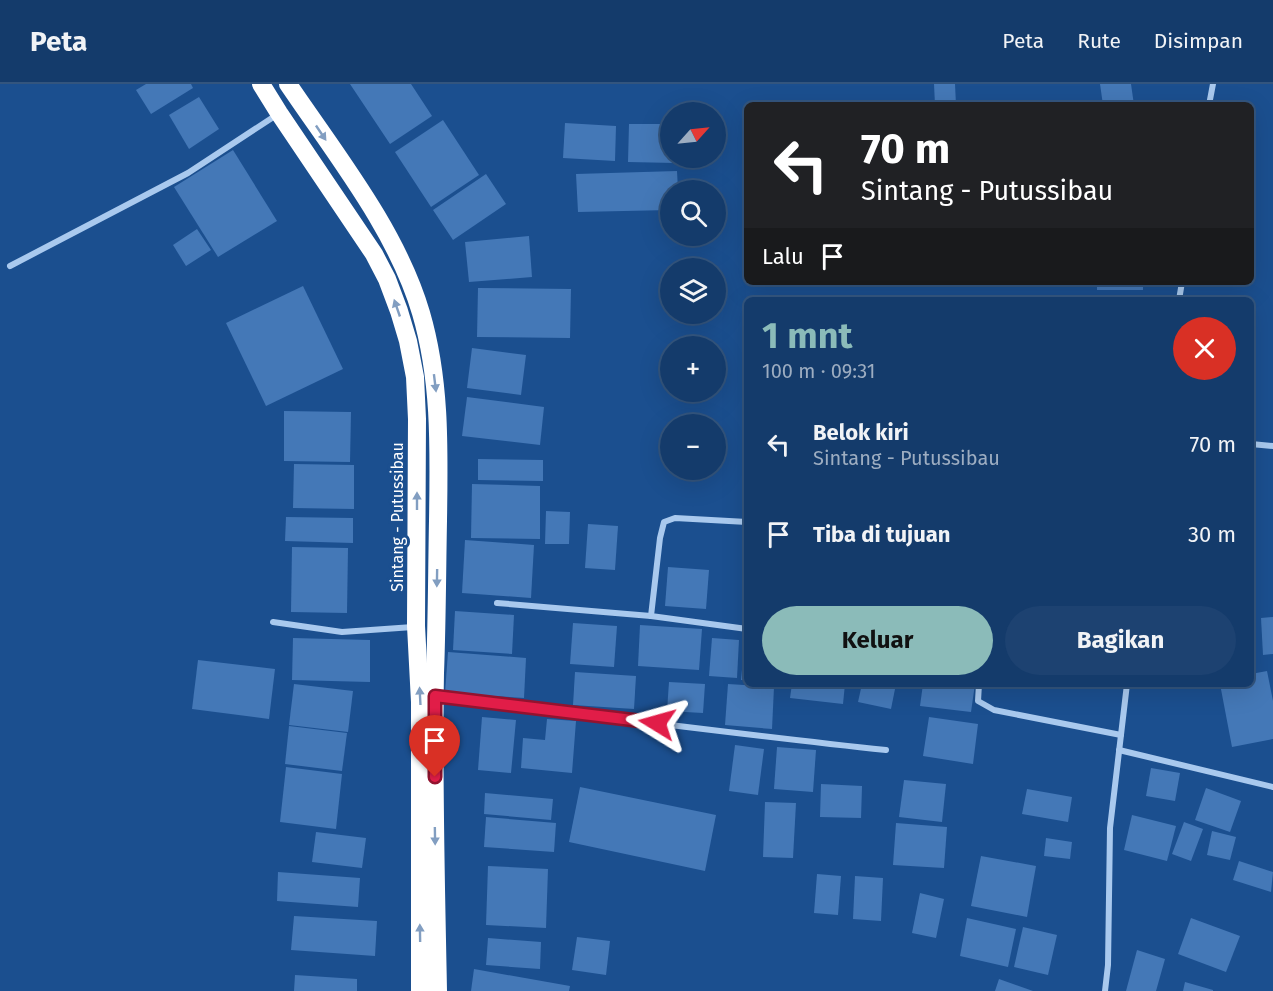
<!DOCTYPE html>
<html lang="id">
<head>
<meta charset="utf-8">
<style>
  :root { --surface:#143b6b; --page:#1d4271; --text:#f1f3f6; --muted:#9dadc1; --line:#33557e; --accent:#8bbbb9 }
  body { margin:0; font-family:"Fira Sans",sans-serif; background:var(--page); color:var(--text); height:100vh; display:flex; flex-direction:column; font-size:22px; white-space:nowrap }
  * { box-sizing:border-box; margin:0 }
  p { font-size:20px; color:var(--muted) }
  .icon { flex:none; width:33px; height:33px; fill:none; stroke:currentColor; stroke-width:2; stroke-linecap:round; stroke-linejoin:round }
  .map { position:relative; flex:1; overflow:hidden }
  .side { position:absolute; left:744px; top:213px; width:510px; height:390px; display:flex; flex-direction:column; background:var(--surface); border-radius:9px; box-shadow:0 6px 24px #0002,0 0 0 2px var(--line) }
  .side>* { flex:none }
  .banner { position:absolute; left:744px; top:18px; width:510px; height:183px; border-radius:9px; box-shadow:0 6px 24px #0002,0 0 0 2px var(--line); background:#202124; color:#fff; overflow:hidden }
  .needle { width:39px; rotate:63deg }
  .tools { position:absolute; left:660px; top:18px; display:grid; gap:12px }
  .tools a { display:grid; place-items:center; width:66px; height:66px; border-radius:50%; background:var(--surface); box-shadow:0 6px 24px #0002,0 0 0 2px var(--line); font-size:30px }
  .pin { position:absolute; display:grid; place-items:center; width:51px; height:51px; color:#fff; margin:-62px -26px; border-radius:50% 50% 50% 0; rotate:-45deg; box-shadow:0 0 6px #0007 }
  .pin .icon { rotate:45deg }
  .me { position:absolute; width:66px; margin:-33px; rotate:278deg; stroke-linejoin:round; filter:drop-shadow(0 0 4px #0008) }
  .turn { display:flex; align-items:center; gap:21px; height:126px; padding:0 18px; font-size:27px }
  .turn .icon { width:78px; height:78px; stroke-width:2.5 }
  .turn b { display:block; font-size:42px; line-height:51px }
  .then { display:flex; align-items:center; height:57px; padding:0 18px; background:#0003; gap:12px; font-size:22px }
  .round { display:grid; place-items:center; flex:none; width:63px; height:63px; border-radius:32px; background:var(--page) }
  .overview { display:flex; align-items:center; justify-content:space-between; height:102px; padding:0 18px }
  h1 { font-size:36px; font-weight:700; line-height:45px; color:var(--accent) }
  .primary-button { display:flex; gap:12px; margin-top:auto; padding:12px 18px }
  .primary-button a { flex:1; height:69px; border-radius:36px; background:var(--accent); color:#111; font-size:24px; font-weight:700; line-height:69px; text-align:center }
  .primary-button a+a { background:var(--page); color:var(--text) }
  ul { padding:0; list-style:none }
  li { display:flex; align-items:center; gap:18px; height:90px; padding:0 18px }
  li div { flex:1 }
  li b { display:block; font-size:22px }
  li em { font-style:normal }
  header { display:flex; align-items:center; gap:36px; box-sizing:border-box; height:84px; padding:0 30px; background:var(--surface); border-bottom:2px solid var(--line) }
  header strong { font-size:28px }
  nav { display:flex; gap:33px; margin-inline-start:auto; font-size:21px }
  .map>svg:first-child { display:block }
</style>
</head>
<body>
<header>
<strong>Peta</strong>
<nav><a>Peta</a><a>Rute</a><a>Disimpan</a></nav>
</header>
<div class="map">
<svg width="1273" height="907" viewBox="0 0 1273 907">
  <rect width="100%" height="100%" fill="#1b4f8f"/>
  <g fill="#4478b7">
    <path d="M146,0H191L193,4L151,30L136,6Z"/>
    <path d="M350,0H411L432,32L390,60Z"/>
    <path d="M934,0H955L956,21H935Z"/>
    <path d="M1100,0H1131L1134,21H1103Z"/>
    <path d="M199,13L219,45L189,65L169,31Z"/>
    <path d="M443,36L479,91L431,123L395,68Z"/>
    <path d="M565,39L616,42L615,77L563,74Z"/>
    <path d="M629,40H670V74H675V79L628,78Z"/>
    <path d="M233,66L277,137L218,173L174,103Z"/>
    <path d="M677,87L678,106H670V126L578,128L576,90Z"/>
    <path d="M486,90L506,120L453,156L433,126Z"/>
    <path d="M197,145L211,166L186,182L173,161Z"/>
    <path d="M529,152L532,193L469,198L465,158Z"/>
    <rect x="1097" y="198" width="46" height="8"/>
    <path d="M303,202L343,285L266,322L226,239Z"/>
    <path d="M478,204L571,205L570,254L477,253Z"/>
    <path d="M1251,234L1255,235L1253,261H1251Z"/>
    <path d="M472,264L526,271L521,311L467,304Z"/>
    <path d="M467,313L544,323L540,361L462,352Z"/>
    <path d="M284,327L351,328L350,378L284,377Z"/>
    <path d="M478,375L543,376V397L478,396Z"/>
    <path d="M294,380L354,381V425L293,424Z"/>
    <path d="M472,400L540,402V455L471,454Z"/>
    <path d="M546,427L570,428L569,460H545Z"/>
    <path d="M286,433L353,434V459L285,457Z"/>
    <path d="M588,440L618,442L615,486L585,484Z"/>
    <path d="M465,456L534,461L531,514L462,509Z"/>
    <path d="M292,463L348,464L347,529L291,528Z"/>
    <path d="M668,483L709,486L706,525L665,522Z"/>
    <path d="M455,527L514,531L512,570L453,566Z"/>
    <path d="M1273,533V570L1263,571L1261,534Z"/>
    <path d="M573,539L617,542L614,583L570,580Z"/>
    <path d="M640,541L702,545L699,586L638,582Z"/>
    <path d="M293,554L370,556V598L292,596Z"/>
    <path d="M712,554L739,556L737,594L709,592Z"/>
    <path d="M744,565H747V596H741Z"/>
    <path d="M448,568L526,574L524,614L445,609Z"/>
    <path d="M198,576L275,585L269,635L192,625Z"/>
    <path d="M1267,587L1273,617V655L1232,663L1220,600H1251V590Z"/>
    <path d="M575,588L636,592L634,625L573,621Z"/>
    <path d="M669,598L705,600L703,629L667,627Z"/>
    <path d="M294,600L353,607L348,648L289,641Z"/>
    <path d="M728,600L774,603L772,645L725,641Z"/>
    <path d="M792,600H845L843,620L790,614Z"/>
    <path d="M862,600H896L891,625L858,618Z"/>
    <path d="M923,600H975L971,628L920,622Z"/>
    <path d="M482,633L516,636L511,689L478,686Z"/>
    <path d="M929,633L978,640L973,680L923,672Z"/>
    <path d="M547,635L576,637L572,689L521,684L523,654L545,656Z"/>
    <path d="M289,642L347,649L342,687L285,680Z"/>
    <path d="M735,661L764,665L758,711L729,707Z"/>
    <path d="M777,663L816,666L813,708L774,705Z"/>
    <path d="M286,683L342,690L336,745L280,738Z"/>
    <path d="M1151,684L1180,689L1175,717L1146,712Z"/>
    <path d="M904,696L946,700L942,738L899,733Z"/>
    <path d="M821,700L862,702L861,734L820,733Z"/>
    <path d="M580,703L716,731L705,787L569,758Z"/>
    <path d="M1206,704L1241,717L1230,748L1195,736Z"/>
    <path d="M1027,705L1072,713L1068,738L1022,730Z"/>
    <path d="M485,709L553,715L551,736L484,730Z"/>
    <path d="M765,718L796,719L793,774L763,773Z"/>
    <path d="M1132,731L1176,742L1167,777L1124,766Z"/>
    <path d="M486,733L556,739L554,768L484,763Z"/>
    <path d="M1184,738L1203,745L1191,777L1172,770Z"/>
    <path d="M896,739L947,743L944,784L893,781Z"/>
    <path d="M1212,747L1236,753L1230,776L1207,771Z"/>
    <path d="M316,748L366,754L362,784L312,778Z"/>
    <path d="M1046,754L1072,758L1070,775L1044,772Z"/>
    <path d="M981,772L1036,782L1027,833L971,822Z"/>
    <path d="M1239,777L1273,788L1271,808L1233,796Z"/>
    <path d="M488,782L548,785L546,844L486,841Z"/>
    <path d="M278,788L360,794L358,823L277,817Z"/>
    <path d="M817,790L841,792L838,831L814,829Z"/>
    <path d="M855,792L883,794L881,837L853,835Z"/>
    <path d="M920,809L944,815L936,854L912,849Z"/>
    <path d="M294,832L377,837L375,872L291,866Z"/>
    <path d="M967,834L1016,845L1008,883L960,872Z"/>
    <path d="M1191,834L1240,852L1226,888L1178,870Z"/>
    <path d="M1023,843L1057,851L1048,891L1014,883Z"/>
    <path d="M577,853L610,857L606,891L572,886Z"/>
    <path d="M488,854L541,858L540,885L486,881Z"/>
    <path d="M1137,866L1165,875L1156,907H1126Z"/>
    <path d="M474,885L570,902L569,907H471Z"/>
    <path d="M295,891L357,895V907H294Z"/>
    <path d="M999,895L1033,907H995Z"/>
    <path d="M1185,898L1213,906V907H1183Z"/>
  </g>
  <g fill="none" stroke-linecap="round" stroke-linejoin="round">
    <g stroke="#a9c9ee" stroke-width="6">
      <path d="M1209,21L1213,0"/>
      <path d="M10,182L188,89L278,30"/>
      <path d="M1179,216L1182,198"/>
      <path d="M1251,360L1273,362"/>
      <path d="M747,438L675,434L664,438L660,454L651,532L747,545"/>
      <path d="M497,519L651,532"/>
      <path d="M273,538L342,548L413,543"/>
      <path d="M979,600L978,617L994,626L1121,651"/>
      <path d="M435,612C586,630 735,650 886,666"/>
      <path d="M1119,666L1273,703"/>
      <path d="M1105,907L1108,881L1110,744L1127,600"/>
    </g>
    <g stroke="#fff" stroke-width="18">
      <path d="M261,0L279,29L374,170L387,195L399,227L408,257L415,293L417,335L416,542L420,618V907"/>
      <path d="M288,0C336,71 397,147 421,229C441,297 439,367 438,437C437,487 437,538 435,589C433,695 436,801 438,907"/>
    </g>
  </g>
  <defs><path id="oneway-solid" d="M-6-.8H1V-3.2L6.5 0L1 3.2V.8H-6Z" transform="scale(1.5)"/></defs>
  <g fill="#829ec1">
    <use href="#oneway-solid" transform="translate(321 49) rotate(56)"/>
    <use href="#oneway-solid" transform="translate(397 224) rotate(-109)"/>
    <use href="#oneway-solid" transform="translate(435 299) rotate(83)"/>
    <use href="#oneway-solid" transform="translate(417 417) rotate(-90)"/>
    <use href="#oneway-solid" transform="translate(437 494) rotate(91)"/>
    <use href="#oneway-solid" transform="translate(420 612) rotate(-93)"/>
    <use href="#oneway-solid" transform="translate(435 752) rotate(89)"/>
    <use href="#oneway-solid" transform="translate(420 849) rotate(-91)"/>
  </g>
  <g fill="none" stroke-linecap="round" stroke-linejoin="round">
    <g stroke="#92132f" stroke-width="15">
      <path id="route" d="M435,693V612L657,639"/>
    </g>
    <use href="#route" stroke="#e11d48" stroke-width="10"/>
  </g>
  <g text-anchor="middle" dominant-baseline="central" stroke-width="6" stroke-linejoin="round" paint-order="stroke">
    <g font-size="16" fill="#fff" stroke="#1b4f8f">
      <text transform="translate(397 433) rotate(-90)">Sintang - Putussibau</text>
    </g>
  </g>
</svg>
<div class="tools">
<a><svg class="needle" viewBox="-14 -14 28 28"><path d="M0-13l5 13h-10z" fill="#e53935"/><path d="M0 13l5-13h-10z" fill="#9dadc1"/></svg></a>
<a><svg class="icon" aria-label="search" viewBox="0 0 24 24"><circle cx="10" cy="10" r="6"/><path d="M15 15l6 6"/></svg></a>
<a><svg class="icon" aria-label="layers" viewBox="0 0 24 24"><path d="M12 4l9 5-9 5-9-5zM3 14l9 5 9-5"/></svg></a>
<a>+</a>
<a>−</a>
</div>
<div class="pin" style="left:435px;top:693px;background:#d93025"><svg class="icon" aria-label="arrive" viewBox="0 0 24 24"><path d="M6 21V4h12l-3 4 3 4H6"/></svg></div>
<svg class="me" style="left:657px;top:639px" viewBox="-20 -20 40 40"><path d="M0-17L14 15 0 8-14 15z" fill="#e11d48" stroke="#fff" stroke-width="4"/></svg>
<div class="banner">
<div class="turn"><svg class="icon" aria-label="left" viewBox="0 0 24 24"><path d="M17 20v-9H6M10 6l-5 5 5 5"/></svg><div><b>70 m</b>Sintang - Putussibau</div></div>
<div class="then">Lalu<svg class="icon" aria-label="arrive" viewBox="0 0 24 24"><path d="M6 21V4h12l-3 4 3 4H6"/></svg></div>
</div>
<section class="side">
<div class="overview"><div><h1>1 mnt</h1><p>100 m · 09:31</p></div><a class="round" style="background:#d93025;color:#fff"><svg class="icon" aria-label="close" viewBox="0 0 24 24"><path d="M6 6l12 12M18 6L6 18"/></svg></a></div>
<ul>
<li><svg class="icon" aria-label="left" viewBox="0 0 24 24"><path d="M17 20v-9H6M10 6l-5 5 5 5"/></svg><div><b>Belok kiri</b><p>Sintang - Putussibau</p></div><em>70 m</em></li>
<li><svg class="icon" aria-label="arrive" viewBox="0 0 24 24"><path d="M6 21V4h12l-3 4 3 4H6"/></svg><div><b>Tiba di tujuan</b></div><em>30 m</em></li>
</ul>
<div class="primary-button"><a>Keluar</a><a>Bagikan</a></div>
</section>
</div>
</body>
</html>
